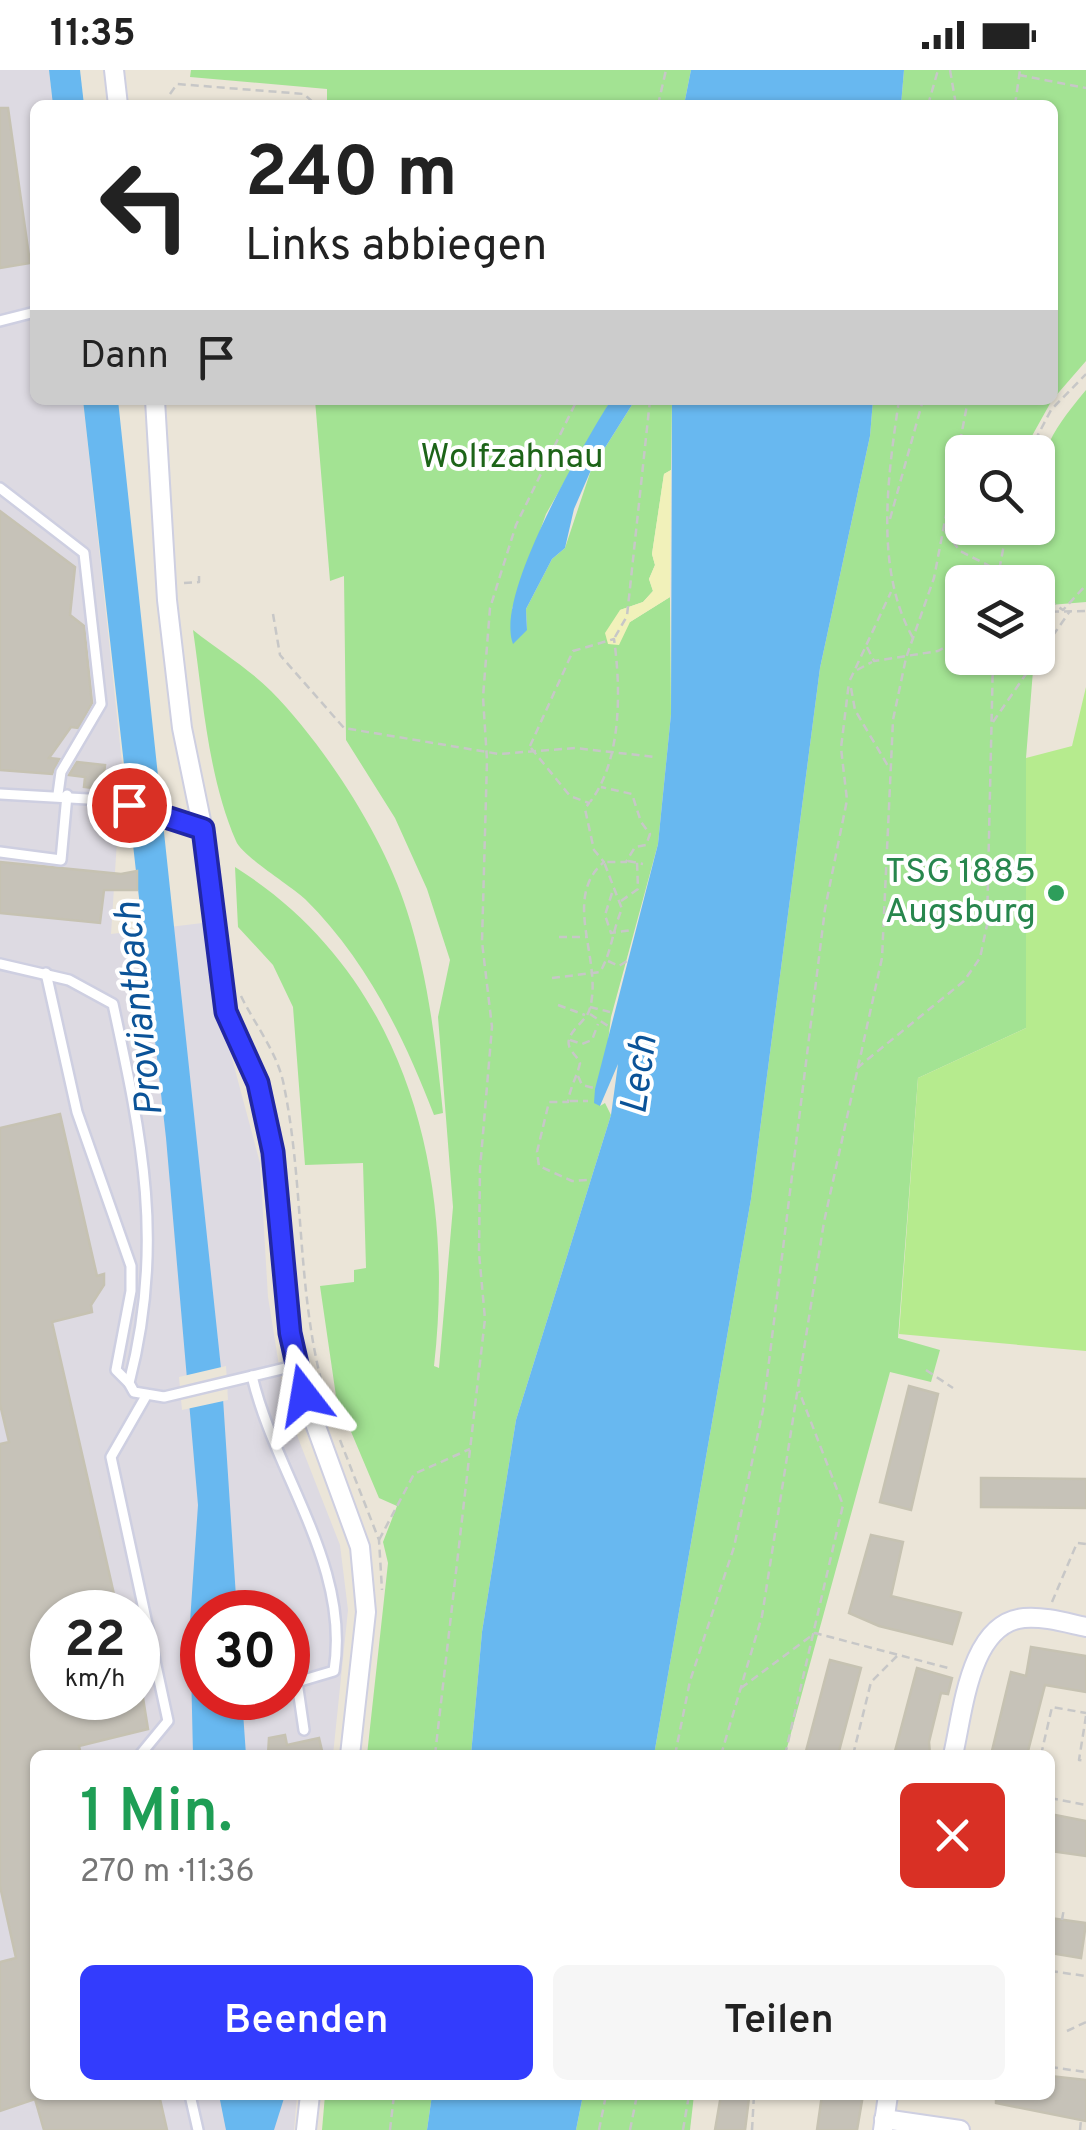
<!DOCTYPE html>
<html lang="de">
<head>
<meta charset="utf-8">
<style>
  :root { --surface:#fff; --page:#f6f6f6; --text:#222; --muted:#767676; --accent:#333cfd }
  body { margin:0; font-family:Overpass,sans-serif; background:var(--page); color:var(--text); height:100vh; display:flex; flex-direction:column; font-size:38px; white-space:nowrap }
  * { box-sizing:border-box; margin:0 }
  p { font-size:32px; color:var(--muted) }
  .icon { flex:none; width:55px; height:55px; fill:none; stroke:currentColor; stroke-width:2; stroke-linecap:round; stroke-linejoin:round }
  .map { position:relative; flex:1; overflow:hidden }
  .drawer { position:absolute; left:30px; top:1680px; width:1025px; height:350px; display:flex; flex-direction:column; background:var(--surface); border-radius:15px; box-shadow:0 2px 8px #0004 }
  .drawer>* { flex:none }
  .guide { position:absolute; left:30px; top:30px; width:1028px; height:305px; border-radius:15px; box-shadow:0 2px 8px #0004; background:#fff; color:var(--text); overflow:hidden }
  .controls { position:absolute; left:945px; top:365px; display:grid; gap:20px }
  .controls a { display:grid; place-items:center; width:110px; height:110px; border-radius:15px; background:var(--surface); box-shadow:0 2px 8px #0004; font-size:50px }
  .speed { position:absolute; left:30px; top:1520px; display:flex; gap:20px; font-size:50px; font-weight:700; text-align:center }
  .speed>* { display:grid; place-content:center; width:130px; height:130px; border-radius:50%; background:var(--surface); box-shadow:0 2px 8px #0004; line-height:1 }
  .speed small { font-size:25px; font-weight:400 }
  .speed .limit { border:15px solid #d22; background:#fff; color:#111 }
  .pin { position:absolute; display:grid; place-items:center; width:85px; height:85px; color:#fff; margin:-42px; border:5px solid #fff; border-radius:50%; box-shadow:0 2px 10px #0007 }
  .me { position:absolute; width:110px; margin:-55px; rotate:346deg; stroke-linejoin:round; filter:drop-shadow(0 0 8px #0008) }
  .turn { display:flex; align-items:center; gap:35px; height:210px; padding:0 50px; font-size:45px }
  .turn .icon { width:130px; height:130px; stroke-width:2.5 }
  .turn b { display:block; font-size:70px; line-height:85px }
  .then { display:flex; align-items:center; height:95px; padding:0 50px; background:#0003; gap:20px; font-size:38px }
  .round { display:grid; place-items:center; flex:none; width:105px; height:105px; border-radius:15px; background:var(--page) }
  .summary { display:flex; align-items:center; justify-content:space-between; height:170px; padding:0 50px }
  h1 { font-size:60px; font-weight:600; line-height:75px; color:#1e9e55 }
  .button { display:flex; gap:20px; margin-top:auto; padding:20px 50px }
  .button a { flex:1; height:115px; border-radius:15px; background:var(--accent); color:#fff; font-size:40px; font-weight:600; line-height:115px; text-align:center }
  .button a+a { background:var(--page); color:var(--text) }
  .status { display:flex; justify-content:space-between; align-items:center; height:70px; padding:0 50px; background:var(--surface); direction:ltr }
  .status svg { height:28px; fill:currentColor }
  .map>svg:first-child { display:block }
</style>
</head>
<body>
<div class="status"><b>11:35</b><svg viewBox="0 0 49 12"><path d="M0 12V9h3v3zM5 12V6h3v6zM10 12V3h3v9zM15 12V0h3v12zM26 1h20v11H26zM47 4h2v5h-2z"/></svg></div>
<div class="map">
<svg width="1086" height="2060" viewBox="0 0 1086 2060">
  <rect width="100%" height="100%" fill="#ebe5d8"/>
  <path fill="#dddae2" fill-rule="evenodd" d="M0,0H49L53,35H35V330H83L122,693L111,864L211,852L212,914L260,1093L268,1227L281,1308L298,1368L340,1475L348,1540L333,1685H35V2025H297L294,2060H0ZM52,1542H138V1628H52ZM202,1542H288V1628H202Z"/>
  <g fill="#a3e393">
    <path d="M191,0H691L684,35H327V19L190,7Z"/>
    <path d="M904,0H1086V291L1053,329L1052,35H901Z"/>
    <path d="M1086,320V532L1038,536V512H962V588H1034L1026,688V958L918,1008L898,1268L940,1280L931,1312L890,1302L785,1685H654L751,1129L820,598L870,366L873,330H1052L1023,382H962V458H1038C1038,388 1041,374 1086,320Z"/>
    <path d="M315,330H611L546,444L512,539L527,560L526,539L552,489L565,478L591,400L635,330H672L671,400L664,404L652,484L655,495L649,509L653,521L643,532L620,540L630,552L670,527L671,644L658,774L611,947L600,1036L605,1033L611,1045L516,1350L482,1562L471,1685H367L388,1493L383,1472L397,1436L379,1428L336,1326L320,1216L354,1212V1200L366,1198L363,1093L305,1095L293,937L273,895L238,857L235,797C407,905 456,1104 434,1296L439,1298L453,1137L438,947L450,890L427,819L395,748L346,670L344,506L330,511Z"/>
    <path d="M193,560C218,580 248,598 271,621C325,676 384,767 407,841C428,906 436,975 443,1043L434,1045C404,967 366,889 305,829C290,815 242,786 236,771C208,707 203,629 193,560Z"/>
    <path d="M325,2025H432L427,2060H322Z"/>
    <path d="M583,2025H694L690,2060H576Z"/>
  </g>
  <path fill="#f1f1ba" d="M671,400L670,527L630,552L619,575L608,574L605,563L620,540L643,532L653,521L649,509L655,495L652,484L664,404Z"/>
  <path fill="#b6eb8e" d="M1086,617V1281L899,1264L918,1008L1026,958V688L1072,676Z"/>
  <g fill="#68b8f0">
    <path d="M49,0H80L84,35H53Z"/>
    <path d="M691,0H904L901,35H684Z"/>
    <path d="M83,330H118L221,1298L237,1542H202V1628H242L246,1685H193L190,1552L198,1435L166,1068Z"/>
    <path d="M611,330H635L591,400L574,439L565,478L552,489L526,539L527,560L513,574C494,525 583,375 611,330Z"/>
    <path d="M672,330H873L870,366L820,598L751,1129L654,1685H471L482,1562L516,1350L611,1045L618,994L600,1036L594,1033L595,1019L658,774L671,644Z"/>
    <path d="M219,2025H285L274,2060H226Z"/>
    <path d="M432,2025H583L576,2060H427Z"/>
  </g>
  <path fill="#ebe5d8" d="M226,1296L228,1330L182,1340L179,1307Z"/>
  <g fill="#c6c2b8" stroke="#c6c2b2" stroke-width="2.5">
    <path d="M0,38H8L30,193L0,198Z"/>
    <path d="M0,441L75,497L70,545L84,556L92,633L78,658L71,657L49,688L59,689L52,704L0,700Z"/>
    <path d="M77,692L105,695L102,719L84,717L85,707L69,705Z"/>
    <path d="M0,792L121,804L137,801V820H104L100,853L0,843Z"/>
    <path d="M60,1044L97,1206L104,1204V1215L91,1235L92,1242L52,1252L118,1542H52V1628H143L148,1659L79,1676L81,1685H35V2025H159L167,2060H44L35,2029L0,2041V1892L16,1888L0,1816V1374L9,1372L0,1334V1058Z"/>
    <path d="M909,1316L938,1324L911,1440L880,1432Z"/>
    <path d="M981,1408L1086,1409V1438L981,1437Z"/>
    <path d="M871,1465L903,1472L891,1526L961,1543L952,1574L879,1556L849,1543Z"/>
    <path d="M1031,1577L1086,1586V1622L1045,1615L1027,1685H991L1011,1602L1026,1606Z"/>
    <path d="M830,1590L861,1598L838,1685H805Z"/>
    <path d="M917,1598L952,1608L948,1624L941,1623L929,1672L930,1685H894Z"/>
    <path d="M285,1665L287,1675L319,1668L323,1685H268L269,1668Z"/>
    <path d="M1050,1744L1086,1751V1786L1050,1781Z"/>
    <path d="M1050,1848L1086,1853L1081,1888L1050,1883Z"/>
    <path d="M1050,2006L1086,2010V2051L996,2033V2025H1050Z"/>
    <path d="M721,2025L749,2028L745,2060H715Z"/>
    <path d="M822,2025H863L857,2060H817Z"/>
  </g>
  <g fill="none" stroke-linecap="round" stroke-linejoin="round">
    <g stroke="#cecfe1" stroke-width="14">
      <g id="service">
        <path d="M0,251L35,242"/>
        <path d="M0,418L84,483L101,634L61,702L58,724"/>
        <path d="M0,724L105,730L203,758"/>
        <path d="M0,782L61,790L67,725"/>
        <path d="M0,894L69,910L113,934C142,1068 165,1175 129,1313L134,1322L164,1327L294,1296"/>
        <path d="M46,903L77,1042L131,1196V1221L116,1300L129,1313"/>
        <path d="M252,1306C275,1404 351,1496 334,1601L297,1612L304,1660"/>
        <path d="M140,1685L168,1651L111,1387L146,1326"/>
        <path d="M190,2025L198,2060"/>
      </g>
    </g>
    <g stroke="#cecfe1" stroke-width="22">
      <g id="minor">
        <path d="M114,0L118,35"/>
        <path d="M155,330L167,530L182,658L205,770L220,909L226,942L258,1013L267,1048L294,1296L360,1477L366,1542L350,1685"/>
        <path d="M953,1685C963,1644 969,1553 1024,1548C1043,1546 1067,1553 1086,1557"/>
        <path d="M884,2049L960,2060"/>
        <path d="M306,2060L310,2025"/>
        <path d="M883,2060L888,2025"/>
      </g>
    </g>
    <g stroke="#c7c7c7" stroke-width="2.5" stroke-dasharray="8 5" stroke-linecap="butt">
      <path d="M950,0L956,35"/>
      <path d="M1019,5L1086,18"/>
      <path d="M170,24L177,14L304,24L316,35"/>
      <path d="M658,35L666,0"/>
      <path d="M928,35L938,0"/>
      <path d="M1015,35L1020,0"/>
      <path d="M899,330C888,405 874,499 913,568"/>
      <path d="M1029,382L1051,340L1086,304"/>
      <path d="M890,449L923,330"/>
      <path d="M945,461L960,481L1021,512"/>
      <path d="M997,512L1007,458"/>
      <path d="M184,513L199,512V506"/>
      <path d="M1038,523L1063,540L1086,515"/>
      <path d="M1038,542L1086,541"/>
      <path d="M273,544L280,585L344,658L499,684L575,678L655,687"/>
      <path d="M615,567L627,546L650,330"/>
      <path d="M867,577L874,591L938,581L962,568"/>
      <path d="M1038,587L1070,541"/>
      <path d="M857,600L872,592"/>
      <path d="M850,610L891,522"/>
      <path d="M851,618L855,640L888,696"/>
      <path d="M993,652L1037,588"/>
      <path d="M530,676L573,581L614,569C621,619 622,690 590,732"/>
      <path d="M531,678L570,726L589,733L585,739L594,780L604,792C560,829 605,893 589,941C585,953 561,965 571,980C574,985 578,988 580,993C577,1007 570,1017 568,1032H549L537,1082L539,1096L572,1111L587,1110"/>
      <path d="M628,791L643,794"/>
      <path d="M612,823L605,845L611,863L632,860"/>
      <path d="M621,831L638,819L637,792"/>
      <path d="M559,867H586"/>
      <path d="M608,891L619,896L627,891"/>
      <path d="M552,908L600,902C612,882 612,861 622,839L604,792H626L635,777L646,775L650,764L641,752L632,724L601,717"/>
      <path d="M241,926C255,955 278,983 284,1016C306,1124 295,1238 331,1344"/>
      <path d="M558,935L585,945"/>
      <path d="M590,937L610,942"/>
      <path d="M590,944L608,956"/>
      <path d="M570,970L582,974L592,970L598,954"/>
      <path d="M857,998L964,911L980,888L987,855L993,588"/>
      <path d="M578,1006L582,1015L594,1018"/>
      <path d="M570,1031H588"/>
      <path d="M926,1300L953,1318"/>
      <path d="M340,1370L379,1470L382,1520"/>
      <path d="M379,1470L414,1404L470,1379"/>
      <path d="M1052,1532L1077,1473L1086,1474"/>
      <path d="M741,1618L815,1563L952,1599"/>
      <path d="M1086,1646L1079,1690L1086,1691"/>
      <path d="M435,1685L485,1249L479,1183L480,1099L492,957L482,872L487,690L483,627L490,538L516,455L577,330"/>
      <path d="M675,1685L690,1611L734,1477L763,1340L825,839L847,730L841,678L849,612"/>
      <path d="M721,1685L762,1546L824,1152L882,888L893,650L906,588L934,508L968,330"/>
      <path d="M785,1685L843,1435L799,1321"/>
      <path d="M853,1685L871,1612L897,1586"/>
      <path d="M1041,1685L1052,1637L1086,1643"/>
      <path d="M1050,1728L1086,1735"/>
      <path d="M1062,1850L1064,1838"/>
      <path d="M1050,1901L1086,1906"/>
      <path d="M1067,1961L1086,1952"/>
      <path d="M1050,1997L1086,2002"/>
      <path d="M390,2060L394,2025"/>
      <path d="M599,2060L606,2025"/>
      <path d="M630,2060L637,2025"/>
      <path d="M683,2060L689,2025"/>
      <path d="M752,2060L754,2025"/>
      <path d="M1080,2060L1081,2050"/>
    </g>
    <use href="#service" stroke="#fff" stroke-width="9"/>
    <use href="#minor" stroke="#fff" stroke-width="18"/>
  </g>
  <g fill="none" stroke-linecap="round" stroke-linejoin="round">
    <g stroke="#2127a4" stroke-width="25">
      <path id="route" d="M129,735L203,759L226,942L258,1013L273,1082L290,1263L304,1325"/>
    </g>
    <use href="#route" stroke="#333cfd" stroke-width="18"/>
  </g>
  <circle fill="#2e9e5b" stroke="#fff" stroke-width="4" cx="1056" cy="823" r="10"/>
  <g text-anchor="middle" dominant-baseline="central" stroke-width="8" stroke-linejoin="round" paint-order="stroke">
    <g font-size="35" fill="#1d6418" stroke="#fff">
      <text x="512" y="388">Wolfzahnau</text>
    </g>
    <g font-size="35" fill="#27864d" stroke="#fff" text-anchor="end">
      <text x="1036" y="803">TSG 1885<tspan x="1036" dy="40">Augsburg</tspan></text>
    </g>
    <g font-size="38" font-style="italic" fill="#0b5398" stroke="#fff">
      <text transform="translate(141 939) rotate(-96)">Proviantbach</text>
      <text transform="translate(641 1005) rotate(-82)">Lech</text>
    </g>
  </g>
</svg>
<div class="controls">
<a><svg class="icon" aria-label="search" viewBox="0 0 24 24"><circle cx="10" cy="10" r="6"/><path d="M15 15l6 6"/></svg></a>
<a><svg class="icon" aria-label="layers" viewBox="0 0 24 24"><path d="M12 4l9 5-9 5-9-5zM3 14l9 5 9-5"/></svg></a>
</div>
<div class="speed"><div>22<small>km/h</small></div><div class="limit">30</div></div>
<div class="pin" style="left:129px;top:735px;background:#d93025"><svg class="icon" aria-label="arrive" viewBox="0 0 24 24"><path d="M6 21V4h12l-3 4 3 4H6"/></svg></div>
<svg class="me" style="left:304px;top:1325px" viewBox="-20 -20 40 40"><path d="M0-17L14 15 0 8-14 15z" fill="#333cfd" stroke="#fff" stroke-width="4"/></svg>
<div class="guide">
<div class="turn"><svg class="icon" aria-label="left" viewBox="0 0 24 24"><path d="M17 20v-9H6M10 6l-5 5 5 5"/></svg><div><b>240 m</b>Links abbiegen</div></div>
<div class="then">Dann<svg class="icon" aria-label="arrive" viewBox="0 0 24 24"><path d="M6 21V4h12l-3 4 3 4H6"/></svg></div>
</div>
<section class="drawer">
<div class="summary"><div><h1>1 Min.</h1><p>270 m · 11:36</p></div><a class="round" style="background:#d93025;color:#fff"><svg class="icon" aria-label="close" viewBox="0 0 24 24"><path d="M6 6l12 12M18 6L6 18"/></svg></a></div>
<div class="button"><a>Beenden</a><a>Teilen</a></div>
</section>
</div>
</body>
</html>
